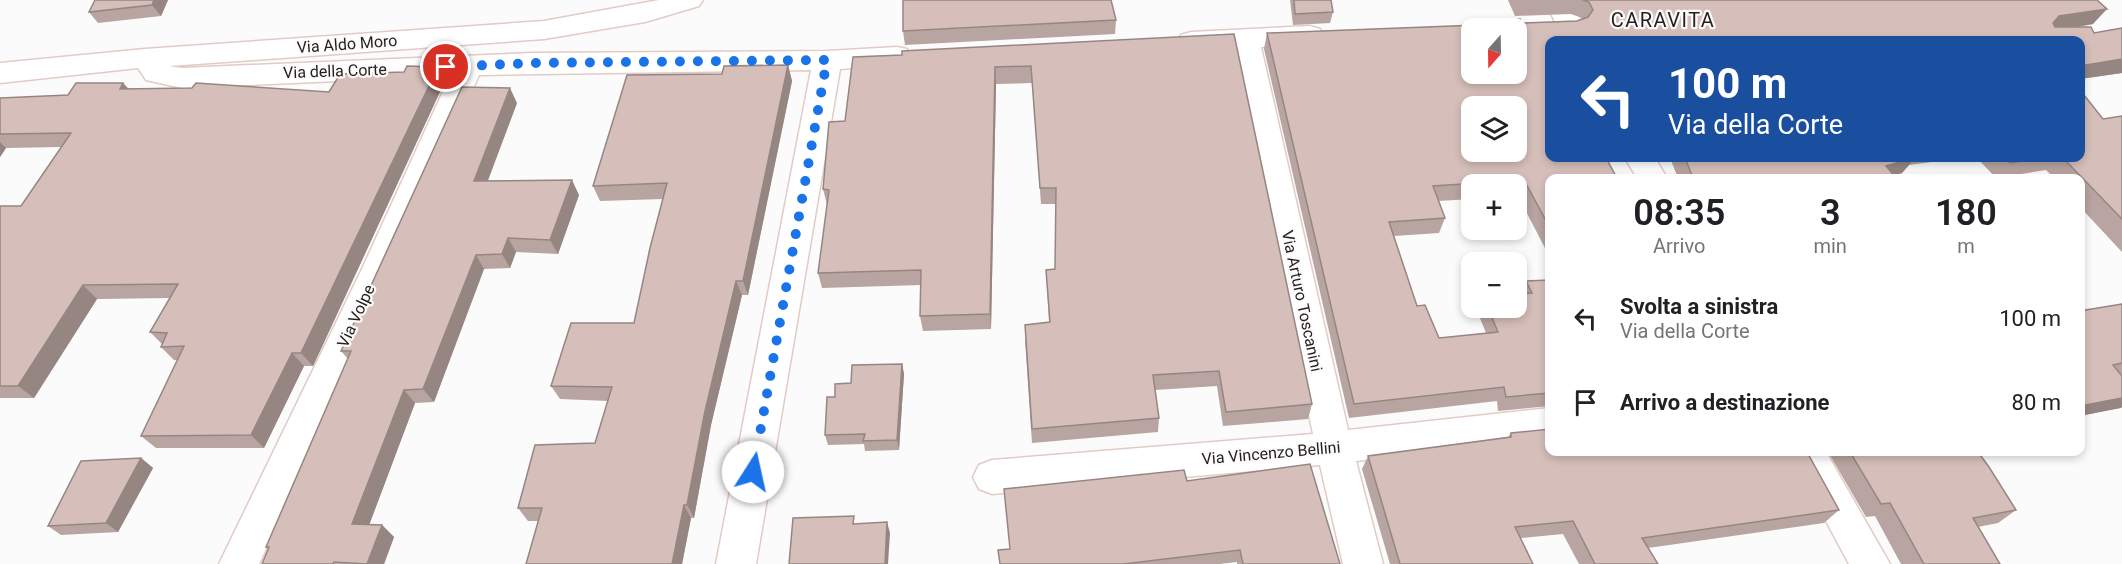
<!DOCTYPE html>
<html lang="it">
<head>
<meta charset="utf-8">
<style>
  :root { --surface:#fff; --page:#f6f6f6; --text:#202124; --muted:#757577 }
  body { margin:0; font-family:Roboto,sans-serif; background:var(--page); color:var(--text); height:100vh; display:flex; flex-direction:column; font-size:22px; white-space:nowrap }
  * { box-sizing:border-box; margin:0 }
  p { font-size:20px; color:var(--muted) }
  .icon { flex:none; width:33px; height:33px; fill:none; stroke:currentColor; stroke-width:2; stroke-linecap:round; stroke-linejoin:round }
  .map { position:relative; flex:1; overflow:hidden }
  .sheet { position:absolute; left:1545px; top:174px; width:540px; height:282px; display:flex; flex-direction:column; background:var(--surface); border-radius:12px; box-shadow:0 3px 9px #0003 }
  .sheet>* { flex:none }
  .hud { position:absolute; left:1545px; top:36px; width:540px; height:126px; border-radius:12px; box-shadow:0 3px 9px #0003; background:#1a4fa0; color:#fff; overflow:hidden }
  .needle { width:39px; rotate:200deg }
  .controls { position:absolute; left:1461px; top:18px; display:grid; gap:12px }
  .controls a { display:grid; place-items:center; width:66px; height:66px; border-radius:12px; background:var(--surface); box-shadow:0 3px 9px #0003; font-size:30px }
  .pin { position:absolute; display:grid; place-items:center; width:51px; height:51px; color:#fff; margin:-26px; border:3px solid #fff; border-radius:50%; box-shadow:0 2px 6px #0007 }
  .me { position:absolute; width:66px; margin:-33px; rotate:10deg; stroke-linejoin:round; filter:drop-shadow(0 0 4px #0008) }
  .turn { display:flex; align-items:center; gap:21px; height:126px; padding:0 24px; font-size:27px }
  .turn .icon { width:78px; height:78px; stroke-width:2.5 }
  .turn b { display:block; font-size:42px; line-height:51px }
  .eta { display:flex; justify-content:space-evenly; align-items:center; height:102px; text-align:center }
  .eta b { font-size:36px; font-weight:600; line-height:42px }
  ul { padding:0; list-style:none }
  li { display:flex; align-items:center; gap:18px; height:84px; padding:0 24px }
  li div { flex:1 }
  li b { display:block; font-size:22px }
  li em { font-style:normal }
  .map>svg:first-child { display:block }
</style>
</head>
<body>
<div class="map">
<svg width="2122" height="564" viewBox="0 0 2122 564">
  <rect width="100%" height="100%" fill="#fbfbfb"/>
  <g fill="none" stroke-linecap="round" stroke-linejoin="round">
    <g stroke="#e2cbc5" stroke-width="3">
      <g id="minor">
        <path d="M659,0H703L699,6L645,22L544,39L169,66L182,68L534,53L827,51L897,47L907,49L911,56L907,63L897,65L840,69L756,564H716L811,70L479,75L394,269L259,564H219L362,269L450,76L182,88L146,80L138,68L0,83V63L145,49L544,21Z"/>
        <path d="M1545,0H1571L1591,40H1563Z"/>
        <path d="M1310,26L1320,29L1324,35L1320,41L1310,44L1261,47L1348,430L1550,408V439L1356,461L1383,564H1343L1320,465L992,494L979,489L973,477L979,465L992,460L1313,434L1233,48L1191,50L1181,47L1177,41L1181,35L1191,32Z"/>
        <path d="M1625,158H1655L1667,178H1637Z"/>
        <path d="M1789,452H1826L1890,564H1849Z"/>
      </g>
    </g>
    <use href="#minor" fill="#fff" fill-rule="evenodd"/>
  </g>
  <g fill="#b8a4a0">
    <path d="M95,0H168L161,16L98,23L89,12Z"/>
    <path d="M1290,0H1331L1333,12L1330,23L1293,25Z"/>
    <path d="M1508,0H2097L2093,24L2079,27L2094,33L2122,28V73L2080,79V40H1550V252H1547L1518,196H1516V184H1472V199L1438,201L1445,218L1439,233L1394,236L1417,306L1439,338L1486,333L1477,311L1478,308H1516L1519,294L1526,281L1550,280V406L1498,411L1497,401L1349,418L1264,49L1267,33L1577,21L1582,19V18L1571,14L1515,16Z"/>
    <path d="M1116,20L1115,34L905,45L903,31Z"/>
    <path d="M1234,34L1312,404L1308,419L1223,426L1217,386L1155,390L1159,418L1158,432L1032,443L1025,340L1049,322L1046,270L1055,269L1056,204H1041L1032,83L996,84L991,329L923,331L920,316L921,285L822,288L818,273L827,205L823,189L845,121L902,55Z"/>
    <path d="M788,65L792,81L748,295H742L711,425L694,518H691L682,564H526L538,521H528L518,508L595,443L608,401L560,399L551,386L634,323L663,199L600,201L593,186L722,74Z"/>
    <path d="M445,81L313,366H304L264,448H156L141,436L178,360H174L161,347L162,344L150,332L170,298L97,299L34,398H0V206H21L61,147L6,148L0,157V98L68,95L123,83L129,89L329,92Z"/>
    <path d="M517,103L488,181L579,195L558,254L516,252L510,268L484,269L434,402L415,403L369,525H382L394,537L384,564H262L268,549L266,547L348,359L341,351Z"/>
    <path d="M2122,116V252L2080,207V178H2054L2046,170L1996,178L1977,158H2080L2103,119Z"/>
    <path d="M1670,158H1962L1909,165L1902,173L1894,176L1896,178H1678Z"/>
    <path d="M2122,304V374H2121L2122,376V407L2080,416Z"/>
    <path d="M902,364L904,374L899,450L865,451L864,444L828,445L825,435L835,397L851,383Z"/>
    <path d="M1511,433L1839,510L1824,523L1648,548L1658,564H1579L1563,534L1521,538L1533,564H1390L1362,469L1368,456L1508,437Z"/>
    <path d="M1828,452H1978L2016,510L1998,523L1978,527L2000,564H1901L1875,516L1866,517Z"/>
    <path d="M141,458L153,468L118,532L61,535L48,526Z"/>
    <path d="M1187,481L1340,564H1237V562L1220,564H1000L1010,549Z"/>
  </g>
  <g fill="#968682">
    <path d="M154,0H168L161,16L152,5Z"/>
    <path d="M2107,9L2093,24L2045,32L2059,16Z"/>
    <path d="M2122,59V73L2080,79V66Z"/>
    <path d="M788,65L792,81L748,295L743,281Z"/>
    <path d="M438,67L445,81L313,366L301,353Z"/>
    <path d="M995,67L996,84L991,329L990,314Z"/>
    <path d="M123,83L135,97L120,89Z"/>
    <path d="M510,88L517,103L482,195L474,181Z"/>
    <path d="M0,142L6,148L0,157Z"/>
    <path d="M1915,158L1902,173L1885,178L1886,166Z"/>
    <path d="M572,180L579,195L558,254L550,240Z"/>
    <path d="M508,238L516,252L510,268L502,254Z"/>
    <path d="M476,255L484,269L434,402L423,389Z"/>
    <path d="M736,281L742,295L711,425L694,518L687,505L705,411Z"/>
    <path d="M83,285L97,299L34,398L18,386Z"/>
    <path d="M292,353L304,366L264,448L251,435Z"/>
    <path d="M902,364L904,374L899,450L897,440Z"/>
    <path d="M404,390L415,403L365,536L352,524Z"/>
    <path d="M2122,398V407L2121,408L2080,416V406Z"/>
    <path d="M141,458L153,468L118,532L106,523Z"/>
    <path d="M684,505L691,518L682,564H672Z"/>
    <path d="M887,522L890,533L888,564H885Z"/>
    <path d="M382,525L394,537L384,564H367Z"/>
  </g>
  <g fill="#d6bfba" stroke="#968682" stroke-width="1.5" fill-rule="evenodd">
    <path d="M95,0H154L152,5L89,12Z"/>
    <path d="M903,0H1111L1116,20L903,31Z"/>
    <path d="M1294,0H1331L1333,12L1295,14Z"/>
    <path d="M1583,0H2097L2107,9L2059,16L2053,23L2055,27H2091L2094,33L2122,28V59L2080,66V40H1550V158H1606L1617,178H1550V228L1524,180L1433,186L1445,218L1389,222L1417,306L1425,305L1439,338L1498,332L1488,308H1516V294L1532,293L1526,281L1550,280V393L1506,397L1504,387L1354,404L1267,33L1478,25L1480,21L1520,19L1522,23L1577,21L1588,17L1593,10L1589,2ZM1472,28H1516V74H1472ZM1472,106H1516V152H1472Z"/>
    <path d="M1234,34L1312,404L1226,412L1219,371L1153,375L1159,418L1032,429L1025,325L1050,322L1046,270L1055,269L1056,188H1040L1031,66L995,67L990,314L920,316L921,270L818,273L829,190L823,189L829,122L845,121L853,57L902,55V51Z"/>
    <path d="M788,65L743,281H736L705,411L687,505H684L672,564H526L542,508H518L535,445L595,443L612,387L551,386L571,323H634L650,248L667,183L593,186L627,75L722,74L724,66Z"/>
    <path d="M407,66L438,67L301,353H292L251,435L141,436L184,346L161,347L167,333L150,332L178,284L83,285L18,386H0V206H21L71,133L0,134V98L68,95L76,83H123L120,89L192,88L196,83L329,92L340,74L404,72Z"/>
    <path d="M462,87L510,88L474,181L572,180L550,240L508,238L502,254L476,255L423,389L404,390L352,524L382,525L367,564L334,562L333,564H262L269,547H266L351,351H341Z"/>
    <path d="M2080,90L2103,119L2122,116V219L2063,158H2080Z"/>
    <path d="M1685,158H1915L1886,166L1896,178H1693Z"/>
    <path d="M2005,158H2043L2010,163Z"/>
    <path d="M2122,304V363L2113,365L2122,376V398L2080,406V311Z"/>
    <path d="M902,364L897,440L863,441L865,434L825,435L827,397H835V384L851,383L852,365Z"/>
    <path d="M1550,429V452H1807L1839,510L1642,538L1658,564H1595L1573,521L1515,527L1533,564H1400L1368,456L1511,437V433Z"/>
    <path d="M1850,452H1978L1989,467L2016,510L1973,518L2000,564H1924L1890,503L1881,504Z"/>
    <path d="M141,458L106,523L48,526L81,461Z"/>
    <path d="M1310,464L1340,564H1243L1240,550L1123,564H1000L998,550L1010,549L1004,489L1184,470L1187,481Z"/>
    <path d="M854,516L853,524L887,522L885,564H789L793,518Z"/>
  </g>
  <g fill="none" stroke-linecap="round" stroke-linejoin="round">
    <path stroke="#1a73e8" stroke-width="10" stroke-dasharray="0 18" d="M446,67L534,63L827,60L753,472"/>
  </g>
  <g text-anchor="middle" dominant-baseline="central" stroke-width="4.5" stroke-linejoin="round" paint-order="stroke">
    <g font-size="16" fill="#261e1c" stroke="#fbfbfb">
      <text transform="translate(347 44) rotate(-4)">Via Aldo Moro</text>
      <text transform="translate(335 71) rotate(-2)">Via della Corte</text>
      <text transform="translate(1302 301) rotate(78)">Via Arturo Toscanini</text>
      <text transform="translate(356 316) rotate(-65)">Via Volpe</text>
      <text transform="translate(1271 453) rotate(-5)">Via Vincenzo Bellini</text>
    </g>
    <g font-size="20" letter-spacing="1.5" fill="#261e1c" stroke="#fbfbfb">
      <text x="1663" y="20">CARAVITA</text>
    </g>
  </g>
</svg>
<div class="controls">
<a><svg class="needle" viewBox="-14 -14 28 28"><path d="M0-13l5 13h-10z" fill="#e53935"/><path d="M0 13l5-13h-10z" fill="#757577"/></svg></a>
<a><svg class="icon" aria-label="layers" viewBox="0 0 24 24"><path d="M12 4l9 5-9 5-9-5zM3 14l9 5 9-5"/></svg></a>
<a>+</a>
<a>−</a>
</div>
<div class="pin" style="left:446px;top:67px;background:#d93025"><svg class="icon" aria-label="arrive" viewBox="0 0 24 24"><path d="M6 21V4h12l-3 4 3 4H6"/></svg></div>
<svg class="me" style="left:753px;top:472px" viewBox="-20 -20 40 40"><circle r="19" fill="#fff"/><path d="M0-13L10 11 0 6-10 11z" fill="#1a73e8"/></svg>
<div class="hud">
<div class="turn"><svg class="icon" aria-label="left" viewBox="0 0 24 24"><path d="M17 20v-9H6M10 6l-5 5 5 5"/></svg><div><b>100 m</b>Via della Corte</div></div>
</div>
<section class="sheet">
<div class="eta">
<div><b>08:35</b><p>Arrivo</p></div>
<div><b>3</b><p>min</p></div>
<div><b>180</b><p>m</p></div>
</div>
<ul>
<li><svg class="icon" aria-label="left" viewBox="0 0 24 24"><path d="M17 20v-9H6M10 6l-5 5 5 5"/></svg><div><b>Svolta a sinistra</b><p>Via della Corte</p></div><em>100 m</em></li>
<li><svg class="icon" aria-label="arrive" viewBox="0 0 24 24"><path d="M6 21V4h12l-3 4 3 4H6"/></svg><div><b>Arrivo a destinazione</b></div><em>80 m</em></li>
</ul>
</section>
</div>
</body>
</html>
